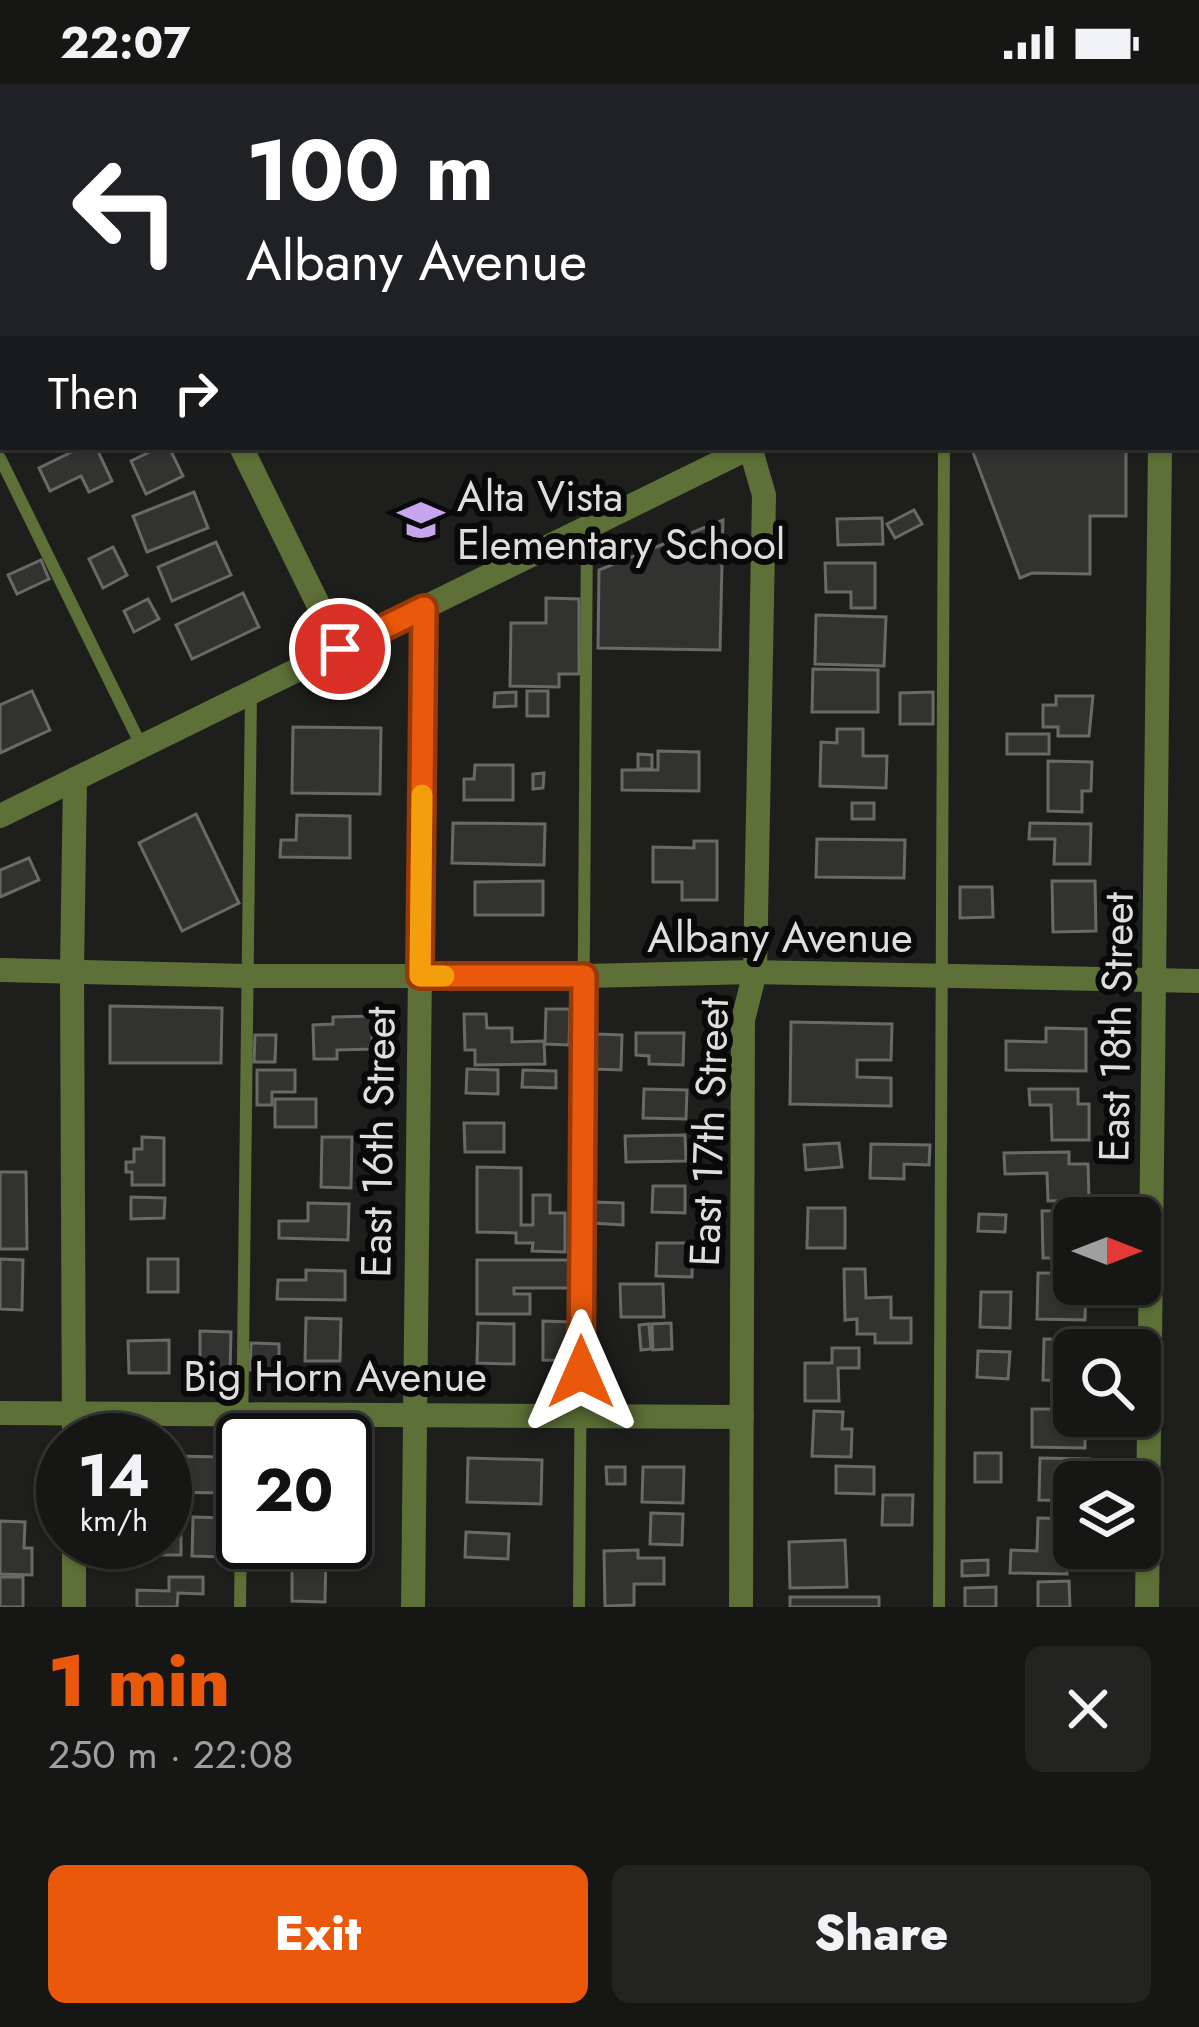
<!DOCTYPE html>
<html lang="en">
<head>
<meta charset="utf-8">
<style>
  :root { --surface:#161715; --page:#232422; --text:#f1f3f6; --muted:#9e9fa0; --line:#353634; --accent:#ea580c }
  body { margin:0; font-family:Jost,sans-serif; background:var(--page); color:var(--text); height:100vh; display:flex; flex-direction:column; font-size:45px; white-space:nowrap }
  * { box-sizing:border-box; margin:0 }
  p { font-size:39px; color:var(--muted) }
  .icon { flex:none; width:66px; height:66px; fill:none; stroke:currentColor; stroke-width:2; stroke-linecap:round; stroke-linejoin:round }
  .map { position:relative; height:1523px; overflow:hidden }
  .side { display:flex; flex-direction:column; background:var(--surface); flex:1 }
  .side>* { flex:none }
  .hud { position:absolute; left:0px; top:0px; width:1200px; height:366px; box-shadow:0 3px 9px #0004,0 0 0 3px var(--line); background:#202124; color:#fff; overflow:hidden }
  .needle { width:78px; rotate:90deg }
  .controls { position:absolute; left:1053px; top:1113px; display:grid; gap:24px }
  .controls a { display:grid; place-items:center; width:108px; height:108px; border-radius:18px; background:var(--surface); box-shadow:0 3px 9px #0004,0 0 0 3px var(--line); font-size:60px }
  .speed { position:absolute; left:36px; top:1329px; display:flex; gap:24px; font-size:60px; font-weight:700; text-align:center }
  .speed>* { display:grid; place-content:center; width:156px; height:156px; border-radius:50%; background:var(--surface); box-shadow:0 3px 9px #0004,0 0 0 3px var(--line); line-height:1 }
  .speed small { font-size:30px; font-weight:400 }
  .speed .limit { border:6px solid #111; border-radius:18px; background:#fff; color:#111 }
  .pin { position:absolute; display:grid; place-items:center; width:102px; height:102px; color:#fff; margin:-51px; border:6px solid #fff; border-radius:50%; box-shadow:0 3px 12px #0007 }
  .me { position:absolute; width:132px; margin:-66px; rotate:0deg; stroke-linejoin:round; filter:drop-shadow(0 0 9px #0008) }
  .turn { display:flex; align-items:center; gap:42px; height:252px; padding:0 48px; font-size:54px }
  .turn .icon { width:156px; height:156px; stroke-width:2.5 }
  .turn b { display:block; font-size:84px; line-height:102px }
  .then { display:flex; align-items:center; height:114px; padding:0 48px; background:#0003; gap:24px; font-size:45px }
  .round { display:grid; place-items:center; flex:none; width:126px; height:126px; border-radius:18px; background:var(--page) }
  .headline { display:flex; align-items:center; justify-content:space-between; height:204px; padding:0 48px }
  h1 { font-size:72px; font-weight:800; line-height:90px; color:var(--accent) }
  .action { display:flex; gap:24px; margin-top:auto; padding:24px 48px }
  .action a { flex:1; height:138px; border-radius:18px; background:var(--accent); color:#fff; font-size:48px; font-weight:800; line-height:138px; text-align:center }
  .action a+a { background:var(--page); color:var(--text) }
  .status { display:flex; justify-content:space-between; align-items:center; height:84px; padding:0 60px; background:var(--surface); direction:ltr }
  .status svg { height:33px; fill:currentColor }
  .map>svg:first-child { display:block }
</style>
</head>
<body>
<div class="status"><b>22:07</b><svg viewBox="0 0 49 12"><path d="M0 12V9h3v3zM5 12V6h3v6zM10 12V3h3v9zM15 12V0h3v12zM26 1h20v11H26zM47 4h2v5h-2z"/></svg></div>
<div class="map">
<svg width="1199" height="1523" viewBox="0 0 1199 1523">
  <rect width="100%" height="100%" fill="#1e1f1c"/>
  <g fill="#323330" stroke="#696a67" stroke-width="3">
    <path d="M336,0H444L445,3H337Z"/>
    <path d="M727,0H773L774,1L725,3Z"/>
    <rect x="1197" y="232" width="2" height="70"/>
    <path d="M82,363H96L112,397L89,408L81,392L50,407L39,384Z"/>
    <path d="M160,363H169L183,392L146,410L131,377Z"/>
    <path d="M971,363H1126V432H1090V490L1032,489L1020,494Z"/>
    <path d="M194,408L208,444L147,468L133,432Z"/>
    <path d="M914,426L922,440L895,454L887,440Z"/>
    <path d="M882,434L883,460L838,461L837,435Z"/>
    <path d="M723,436L720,566L598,564L599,486Z"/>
    <path d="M216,458L231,491L172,517L158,483Z"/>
    <path d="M113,463L127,491L103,504L89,475Z"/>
    <path d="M41,476L49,495L17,510L8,491Z"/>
    <path d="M825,479H875V524H851V508H826Z"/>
    <path d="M243,509L259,543L192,575L176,541Z"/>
    <path d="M546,514L579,515V590H559V603L510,602L511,539H546Z"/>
    <path d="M148,515L159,535L134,548L124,527Z"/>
    <path d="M816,531L886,533L884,582L815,580Z"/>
    <path d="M813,585L878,586V628H812Z"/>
    <path d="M32,607L50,646L0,669V621Z"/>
    <rect x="527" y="607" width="21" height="25"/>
    <path d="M516,608V622L494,623L495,609Z"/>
    <path d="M933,608V640H900V609Z"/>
    <path d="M1056,612H1093L1089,652H1058V643H1043V621H1056Z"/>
    <path d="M293,643L381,644L380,710L292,709Z"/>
    <path d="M837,645H863V672H887L886,704L820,702L821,658L837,659Z"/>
    <rect x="1007" y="650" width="42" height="20"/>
    <path d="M658,667L699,668V707L622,706V686H658Z"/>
    <path d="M638,670L652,671V685H638Z"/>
    <path d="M1048,677L1092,678L1091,707H1082V728L1048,727Z"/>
    <path d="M475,681H513V716H464V695H474Z"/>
    <path d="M544,689L543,704L533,705V690Z"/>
    <rect x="852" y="719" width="22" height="16"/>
    <path d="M196,730L239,819L182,847L139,759Z"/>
    <path d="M297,731L350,732V774L280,773L281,756H296Z"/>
    <path d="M453,739L545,740L544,781L452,779Z"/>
    <path d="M1030,739L1091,740L1090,780H1054L1055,755H1029Z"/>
    <path d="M817,755L905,756L904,794L816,793Z"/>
    <path d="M694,757H717V816H682V798H653V763L694,764Z"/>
    <path d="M29,774L39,796L0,813V786Z"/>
    <path d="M543,797V831H475V798Z"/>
    <path d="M1052,797H1095L1096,847L1053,848Z"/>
    <path d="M960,803H992L993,833L960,834Z"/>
    <path d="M110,922L222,924L221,979H110Z"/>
    <path d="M546,925H570L569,961L545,960Z"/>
    <path d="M464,930H486L487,944H512V958L544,957L545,980L475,981V966H465Z"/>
    <path d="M372,932V965L337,966V975H314L313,941L333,940V933Z"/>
    <path d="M791,938L892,940L891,976H857V993L891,994V1022L790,1020Z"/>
    <path d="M1046,944L1086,945V987L1006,986V957L1046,958Z"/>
    <path d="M636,949H684L683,981L649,980V972L636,971Z"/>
    <path d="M595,950L622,951L621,986L594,985Z"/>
    <path d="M255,951H276L275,978H254Z"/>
    <path d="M467,985L498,986V1010L466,1009Z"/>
    <path d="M257,986H295V1008H272V1021H257Z"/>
    <path d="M523,986L556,987V1004L522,1003Z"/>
    <path d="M644,1005L687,1006L686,1035L643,1034Z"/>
    <path d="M1029,1005H1078V1020H1089V1056H1052L1051,1021H1030Z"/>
    <rect x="275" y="1015" width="41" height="28"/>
    <path d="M464,1039H504V1068H465Z"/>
    <path d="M685,1051L686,1077L626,1078L625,1052Z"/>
    <path d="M142,1053L164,1054V1101H132V1088H126V1078H134V1065H142Z"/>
    <path d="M322,1053H352L351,1104L321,1103Z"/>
    <path d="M839,1059L842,1083L806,1086L804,1061Z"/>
    <path d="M871,1060L930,1061L929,1081L904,1080V1095L870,1094Z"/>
    <path d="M1069,1068V1080H1088L1089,1116L1048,1117L1047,1089L1005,1090L1004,1069Z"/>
    <path d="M477,1083L521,1084V1141H533V1111H550V1129H565V1168L532,1167L533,1159H516V1149L477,1148Z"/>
    <path d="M0,1088H26L27,1165H0Z"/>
    <path d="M653,1102H685V1129L652,1128Z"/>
    <path d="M131,1113L165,1114L164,1134L131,1135Z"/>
    <path d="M593,1118L623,1119V1141L592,1139Z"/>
    <path d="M308,1119L349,1120L348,1156L279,1154V1137H308Z"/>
    <path d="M808,1124H845V1164H807Z"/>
    <path d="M1089,1126V1134H1074V1174H1043L1042,1127Z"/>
    <path d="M979,1130L1006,1131L1005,1148L978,1147Z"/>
    <path d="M657,1159H693L692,1193L656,1192Z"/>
    <path d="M0,1175L23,1176L22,1226L0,1225Z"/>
    <rect x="148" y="1175" width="30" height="33"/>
    <path d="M477,1176H571V1204H514V1210H530V1230H477Z"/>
    <path d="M844,1185H865L866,1214L891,1213V1234H911V1259H875V1250H857V1235L845,1236Z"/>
    <path d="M306,1186L345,1187V1216L277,1215L278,1196H306Z"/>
    <path d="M1038,1189H1074V1200H1086L1085,1236L1037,1235Z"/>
    <path d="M620,1200H663L664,1233H621Z"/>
    <path d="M981,1208H1011L1010,1244L980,1243Z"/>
    <path d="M306,1234L341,1235L340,1277H305Z"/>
    <path d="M543,1237L572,1238V1277L543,1276Z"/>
    <path d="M478,1239L514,1240V1280L477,1279Z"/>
    <path d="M671,1239L672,1265L653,1266L652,1240Z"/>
    <path d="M649,1240L651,1265L641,1266L639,1241Z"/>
    <path d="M200,1247L231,1248L230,1290H200Z"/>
    <path d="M1044,1255L1088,1256V1266H1074V1297L1043,1296Z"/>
    <path d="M169,1256V1289H129L128,1257Z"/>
    <path d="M251,1259L279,1260V1286H250Z"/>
    <path d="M832,1264H859V1284H838L839,1317H805V1279H832Z"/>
    <path d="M978,1267L1010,1268L1008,1295L977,1293Z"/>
    <path d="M1032,1325H1074V1332H1085V1364L1032,1363Z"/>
    <path d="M814,1327L843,1328L842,1345H852L851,1373L812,1372Z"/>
    <rect x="975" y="1369" width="26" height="29"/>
    <path d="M173,1372L220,1373L219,1409L173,1408Z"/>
    <path d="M468,1374L542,1376L541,1420L467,1418Z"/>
    <path d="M1040,1374L1089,1375L1088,1398H1074V1417L1039,1416Z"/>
    <path d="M345,1380L350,1381L349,1424H345Z"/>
    <path d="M836,1382L874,1383V1410L836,1409Z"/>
    <path d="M606,1383H625V1400H607Z"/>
    <path d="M643,1383H684L683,1419L642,1418Z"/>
    <path d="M883,1411H913L912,1441H882Z"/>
    <path d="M651,1429L683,1430L682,1461L650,1460Z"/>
    <path d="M193,1433L226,1434L225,1473L192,1472Z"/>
    <path d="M1038,1434L1074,1435V1464H1084V1471H1067V1490L1010,1489L1011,1466L1037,1467Z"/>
    <path d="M0,1437L25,1438L24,1464H32V1491L0,1490Z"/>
    <path d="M466,1448L509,1450L508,1475L465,1473Z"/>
    <path d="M165,1449H181V1471H129V1458H165Z"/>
    <path d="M845,1456L847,1503L790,1504L789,1458Z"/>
    <path d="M292,1466L326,1467L325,1518L292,1517Z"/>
    <path d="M638,1466V1474H664V1500H634V1521L605,1522L604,1467Z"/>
    <path d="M988,1476V1491L962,1492V1477Z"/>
    <rect x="0" y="1493" width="23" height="30"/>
    <path d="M169,1493H203V1510L178,1509L177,1523H137V1506L169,1507Z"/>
    <path d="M1069,1497L1070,1523H1038V1498Z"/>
    <path d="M996,1503V1523H965V1504Z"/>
    <rect x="790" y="1513" width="89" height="10"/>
  </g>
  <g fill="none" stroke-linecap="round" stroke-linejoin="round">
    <g stroke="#5c7037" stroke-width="12">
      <path d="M162,0L163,3"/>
      <path d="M811,0L812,3"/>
      <path d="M0,374L141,661"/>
      <path d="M240,1523L251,610"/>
      <path d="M579,1523L587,444"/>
      <path d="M939,1523L944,363"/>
    </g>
    <g stroke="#5c7037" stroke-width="24">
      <path d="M64,0L65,3"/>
      <path d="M569,0L570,3"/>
      <path d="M1060,0L1061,3"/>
      <path d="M0,259L3,257"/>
      <path d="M241,363L340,565"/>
      <path d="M0,886L248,892H584L755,888L1199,897"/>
      <path d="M0,1329L742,1333"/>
      <path d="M74,1356L72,886L75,695"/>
      <path d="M74,1458V1523"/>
      <path d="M413,1523L424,523"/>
      <path d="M741,1523L743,936L755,888L764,411L750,363"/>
      <path d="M1147,1523L1160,363"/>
    </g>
    <g stroke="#5c7037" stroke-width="24">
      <path d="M1197,144L1199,143"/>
      <path d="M0,732L751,363"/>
    </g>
  </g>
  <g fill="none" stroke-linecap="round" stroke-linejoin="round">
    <g stroke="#983908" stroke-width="30">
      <path id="route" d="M340,565L424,524L420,892H584L581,1288"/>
    </g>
    <use href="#route" stroke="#ea580c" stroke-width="21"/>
    <path stroke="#f59e0b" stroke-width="21" d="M422,711L420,892H444"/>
  </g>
  <defs>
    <g id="school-bare" transform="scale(3.6)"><path d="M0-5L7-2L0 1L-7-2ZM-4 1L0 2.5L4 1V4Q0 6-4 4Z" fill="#c8a6ef" stroke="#080908" stroke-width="2.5" paint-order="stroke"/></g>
  </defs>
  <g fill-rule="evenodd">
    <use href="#school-bare" x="421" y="436"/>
  </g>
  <g text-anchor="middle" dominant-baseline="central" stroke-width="12" stroke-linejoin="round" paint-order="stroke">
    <g font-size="42" fill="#dedfdd" stroke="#080908" text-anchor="start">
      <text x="457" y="412">Alta Vista<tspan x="457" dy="48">Elementary School</tspan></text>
    </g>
    <g font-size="42" fill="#dedfdd" stroke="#080908">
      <text x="780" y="853">Albany Avenue</text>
      <text transform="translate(1116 943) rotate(-89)">East 18th Street</text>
      <text transform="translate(709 1048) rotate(-88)">East 17th Street</text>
      <text transform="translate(378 1058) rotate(-89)">East 16th Street</text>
      <text x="335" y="1292">Big Horn Avenue</text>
    </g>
  </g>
</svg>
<div class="controls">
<a><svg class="needle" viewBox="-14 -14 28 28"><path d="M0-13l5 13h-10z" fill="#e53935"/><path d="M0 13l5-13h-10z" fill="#9e9fa0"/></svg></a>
<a><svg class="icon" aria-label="search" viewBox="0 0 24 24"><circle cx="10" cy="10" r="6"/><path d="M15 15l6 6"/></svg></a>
<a><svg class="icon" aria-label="layers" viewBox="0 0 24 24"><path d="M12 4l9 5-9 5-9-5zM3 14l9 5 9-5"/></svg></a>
</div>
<div class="speed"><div>14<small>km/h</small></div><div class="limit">20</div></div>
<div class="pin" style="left:340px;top:565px;background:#d93025"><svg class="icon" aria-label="arrive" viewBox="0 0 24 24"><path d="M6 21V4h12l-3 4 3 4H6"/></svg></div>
<svg class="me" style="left:581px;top:1288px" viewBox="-20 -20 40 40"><path d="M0-17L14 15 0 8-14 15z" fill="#ea580c" stroke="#fff" stroke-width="4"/></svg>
<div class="hud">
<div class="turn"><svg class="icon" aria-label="left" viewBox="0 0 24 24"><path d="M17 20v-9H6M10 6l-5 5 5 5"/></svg><div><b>100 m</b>Albany Avenue</div></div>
<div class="then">Then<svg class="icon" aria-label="right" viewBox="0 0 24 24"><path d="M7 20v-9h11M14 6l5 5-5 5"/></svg></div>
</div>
</div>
<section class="side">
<div class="headline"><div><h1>1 min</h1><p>250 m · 22:08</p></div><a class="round"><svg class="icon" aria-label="close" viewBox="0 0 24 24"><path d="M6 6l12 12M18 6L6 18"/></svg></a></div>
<div class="action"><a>Exit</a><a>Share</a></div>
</section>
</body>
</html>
